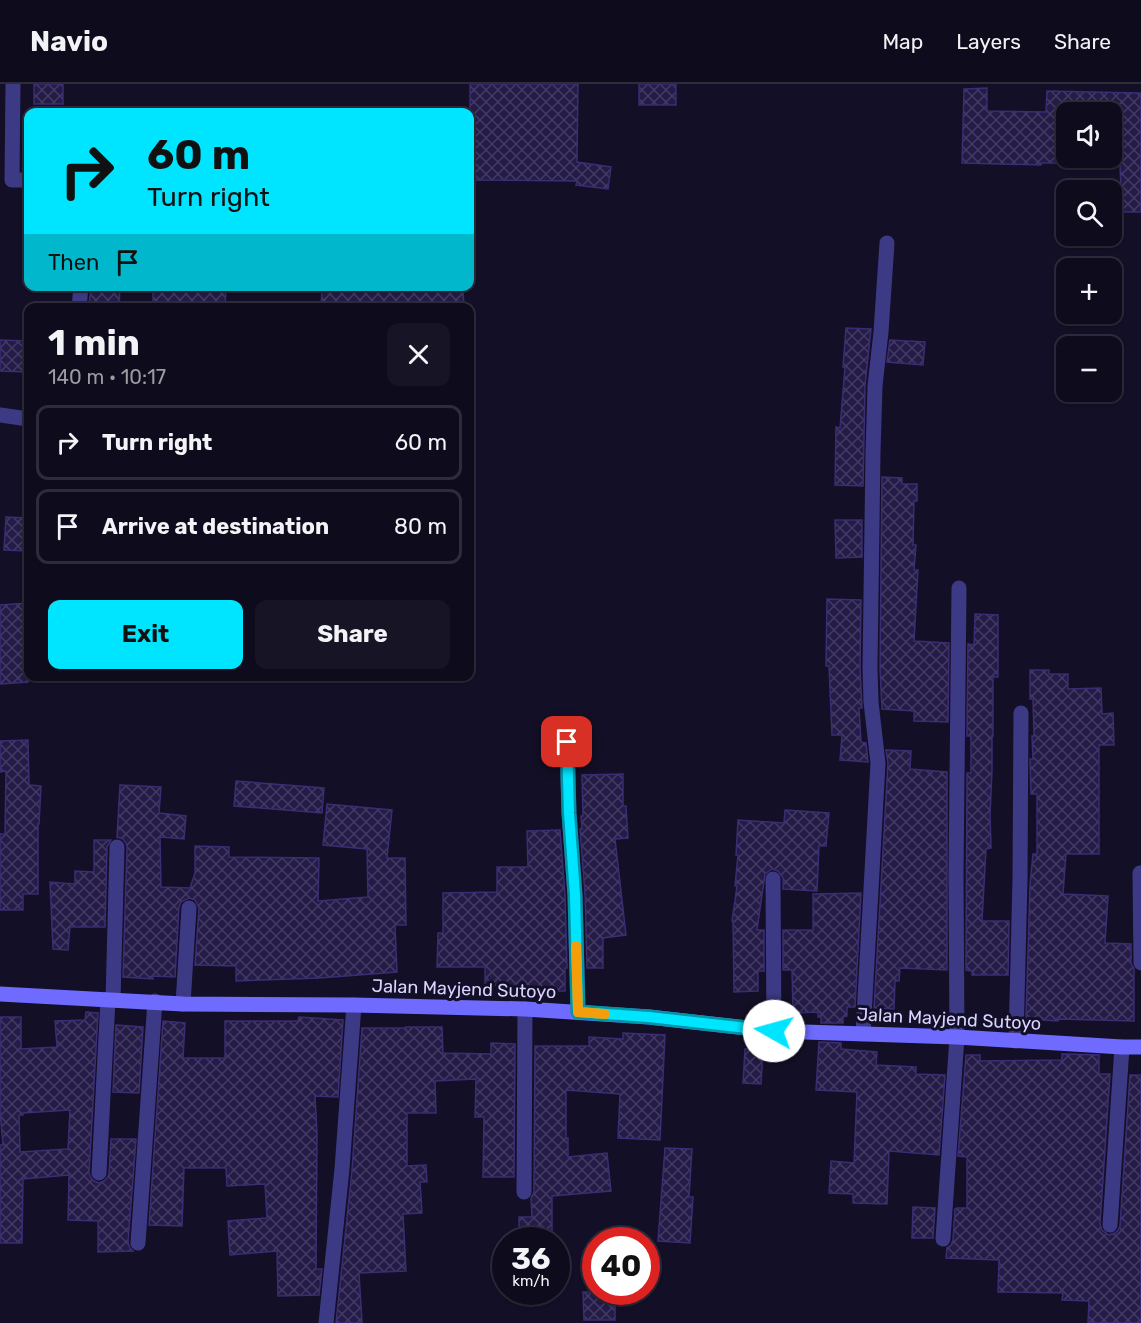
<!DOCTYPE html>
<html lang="en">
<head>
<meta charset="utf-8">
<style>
  :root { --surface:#0e0b1c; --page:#171425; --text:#f1f3f6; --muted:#9b9ba3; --line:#2e2b3b; --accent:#00e5ff }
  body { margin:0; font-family:Rubik,sans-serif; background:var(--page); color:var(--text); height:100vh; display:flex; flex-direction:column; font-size:22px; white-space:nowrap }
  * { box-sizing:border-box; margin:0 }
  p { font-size:20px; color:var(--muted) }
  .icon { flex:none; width:33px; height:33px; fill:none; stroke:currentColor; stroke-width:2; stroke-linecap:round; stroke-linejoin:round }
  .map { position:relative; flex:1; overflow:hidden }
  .details { position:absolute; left:24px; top:219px; width:450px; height:378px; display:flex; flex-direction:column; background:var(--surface); border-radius:12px; box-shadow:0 2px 4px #0004,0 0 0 2px var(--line) }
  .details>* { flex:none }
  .banner { position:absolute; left:24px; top:24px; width:450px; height:183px; border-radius:12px; box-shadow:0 2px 4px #0004,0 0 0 2px var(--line); background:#00e5ff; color:#111; overflow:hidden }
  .fabs { position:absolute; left:1056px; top:18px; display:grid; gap:12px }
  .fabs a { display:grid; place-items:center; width:66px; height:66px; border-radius:12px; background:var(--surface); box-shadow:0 2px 4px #0004,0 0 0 2px var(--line); font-size:30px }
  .speed { position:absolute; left:492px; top:1143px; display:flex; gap:12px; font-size:30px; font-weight:700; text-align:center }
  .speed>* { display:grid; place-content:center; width:78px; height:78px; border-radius:50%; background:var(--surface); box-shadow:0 2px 4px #0004,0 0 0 2px var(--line); line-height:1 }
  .speed small { font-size:15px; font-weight:400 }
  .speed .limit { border:9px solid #d22; background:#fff; color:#111 }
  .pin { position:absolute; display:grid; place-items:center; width:51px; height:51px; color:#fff; margin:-26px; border-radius:12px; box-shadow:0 3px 9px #0006 }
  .me { position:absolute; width:66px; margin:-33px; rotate:277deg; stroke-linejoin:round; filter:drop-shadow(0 0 4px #0008) }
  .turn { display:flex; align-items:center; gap:21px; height:126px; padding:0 24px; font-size:27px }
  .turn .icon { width:78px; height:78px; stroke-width:2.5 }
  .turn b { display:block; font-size:42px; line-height:51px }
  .then { display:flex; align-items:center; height:57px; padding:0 24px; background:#0003; gap:12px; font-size:22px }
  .round { display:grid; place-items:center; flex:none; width:63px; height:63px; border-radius:12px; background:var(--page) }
  .summary { display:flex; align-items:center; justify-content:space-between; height:102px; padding:0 24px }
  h1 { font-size:36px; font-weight:700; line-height:45px }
  .cta { display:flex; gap:12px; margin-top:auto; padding:12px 24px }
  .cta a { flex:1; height:69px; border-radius:12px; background:var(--accent); color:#111; font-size:24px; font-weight:700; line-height:69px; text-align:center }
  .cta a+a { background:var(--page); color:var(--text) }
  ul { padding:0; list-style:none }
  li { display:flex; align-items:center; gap:18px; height:75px; margin:0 12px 9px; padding:0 12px; border:3px solid var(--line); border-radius:12px }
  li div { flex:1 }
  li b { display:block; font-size:22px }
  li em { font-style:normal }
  header { display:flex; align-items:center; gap:36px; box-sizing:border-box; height:84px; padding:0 30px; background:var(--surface); border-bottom:2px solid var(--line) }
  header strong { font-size:28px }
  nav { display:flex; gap:33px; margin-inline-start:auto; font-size:21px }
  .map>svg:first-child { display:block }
</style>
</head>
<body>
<header>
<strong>Navio</strong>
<nav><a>Map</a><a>Layers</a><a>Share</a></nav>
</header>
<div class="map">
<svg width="1141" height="1239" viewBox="0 0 1141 1239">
  <defs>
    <pattern id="building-cross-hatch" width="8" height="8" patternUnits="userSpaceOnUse" patternTransform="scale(1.5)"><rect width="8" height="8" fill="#241b47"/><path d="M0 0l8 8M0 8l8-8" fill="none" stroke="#433b63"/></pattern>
  </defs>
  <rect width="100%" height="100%" fill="#130f26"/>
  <g fill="url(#building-cross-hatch)" stroke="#3b2d73" stroke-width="1.5" fill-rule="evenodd">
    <rect x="34" y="0" width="29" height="20"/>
    <path d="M470,0H578L577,78L611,83L608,105L576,101L577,97L470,96Z"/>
    <rect x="639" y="0" width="37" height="21"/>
    <path d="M987,4V27L1046,28L1047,7L1141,9V128H1122L1120,81H1112V28H1066V79H1041V81L962,79L964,5Z"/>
    <path d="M91,202H120L119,224L89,222Z"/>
    <path d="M153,202H226L225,224H153Z"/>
    <path d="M360,202H435V207L463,205L464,224H321L322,206L360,208Z"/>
    <path d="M846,244L871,245L865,302L863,402L835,401L836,343L840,344L845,283H843Z"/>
    <path d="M0,256L28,257V288L0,287Z"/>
    <path d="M890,256L925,258L923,281L887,278Z"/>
    <path d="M882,393L902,394V400H917V417H914L913,461H916L914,486H918L914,557L949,559L948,638L914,637V627L882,625L880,584Z"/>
    <path d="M6,433L28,434V467L4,466Z"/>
    <path d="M835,436H862V473L836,474Z"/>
    <path d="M827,515L861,516L860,584L862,624H859L861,658L866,659L868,678L840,676L842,651H832L829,582H826Z"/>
    <path d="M28,519V598L0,600V521Z"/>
    <path d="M975,530L998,531V593H993V652H992V687L990,731L991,764L986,765L982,837H1009L1008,891H972V887L966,886L967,689H971V652H967L968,560L974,561Z"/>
    <path d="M1030,586H1049V590H1068V605L1101,604L1102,630L1113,629L1114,661H1099V770H1066L1063,810L1108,812L1105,859L1131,860V879L1134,885V937L1058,935V937L1026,935L1030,801L1033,770H1037V710H1031L1030,675H1033L1032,652H1034L1033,615H1030Z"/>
    <path d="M28,656L29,701L41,702L39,740H38V810H23V826H0V750H5L6,687L0,688V657Z"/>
    <path d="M886,666L911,667L910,685L947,688V886L900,884L899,897H895L894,925L874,924L888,679Z"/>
    <path d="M623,690V722H626L628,754L615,755L626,851L603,854V884H587L585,810L580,745H582L581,732H583L582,691Z"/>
    <path d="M236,697L324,704L322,729L234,722Z"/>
    <path d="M120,701L161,703L159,729L186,732L184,755L160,753L161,803L190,804L195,789V762L229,763V773L319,774L318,817L368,813L367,765L323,761L327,720L392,726L387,774H405L406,841H395L397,888L320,894L236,897V882L195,881L199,824L195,816L189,814L181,818L179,823L175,893L153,892V895L123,893L127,763L126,759L123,755L117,753Z"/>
    <path d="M785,726L829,729L826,762H819L817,807L783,805V794L778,787L772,785L765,790L757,846H764V887H758V907L734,908L733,837H732L737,802H735L738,771H736L738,736L784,739Z"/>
    <path d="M560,746L565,811L567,884H565V907H526V902L485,901V883H437L438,849H443V809L497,808V783H528L527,747Z"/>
    <path d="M94,756H111L107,763L105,843H70L68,866L53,865L50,798L75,800V787L94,788Z"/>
    <path d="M861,809L855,923H847V932L843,933V939H821V933H818V928L793,929L792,886H783V846H813V810Z"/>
    <path d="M86,928L98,929L89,1089L91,1094L94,1097L99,1099L104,1097L107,1094L109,1090L111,1055H136L128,1158L130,1164L133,1167L98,1168V1137L68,1136L69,1091L23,1095L22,1159H0V1061H3L0,1027V933H21V965L57,963L55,937L85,936ZM70,1026L68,1065L20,1068L19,1031H23V1029Z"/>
    <path d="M299,933L343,936L338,1013L315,1012L317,1049L316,1185H322L319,1211L278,1212L277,1167L230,1171L228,1137L267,1134L265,1100L227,1102L226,1084H184L182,1142L149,1141L163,937L185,939L183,974H225V937H298Z"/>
    <path d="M116,941L143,943L139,1009L113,1008Z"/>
    <path d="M406,943H442L443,969L491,970V959L515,960L514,1093H483L484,1033H475L476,995L435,997L436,1029H407V1082L426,1081L427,1098H420L422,1129L403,1130L406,1187L359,1189L362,1239H336L352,1086L362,944H406Z"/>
    <path d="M623,949L665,951L660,1056L618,1054L620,1010L566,1006V1054H568V1073L607,1069L611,1107L552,1112V1156H519V1133H532L531,1114L534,1108L535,962H589V953L623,955Z"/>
    <path d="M819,958L841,959V965L877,968L876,981L916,983V990L945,991L939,1071L889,1067L887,1120L853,1119V1110L829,1109L831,1077L854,1079L857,1008L816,1006Z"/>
    <path d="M745,965L763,966L761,1000L743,999Z"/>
    <path d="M1062,970L1099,971V990H1110L1100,1140L1102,1146L1109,1151L1115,1149L1118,1146L1120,1142L1130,991H1141V1239H1088L1089,1217L1062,1216L1063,1209L998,1208L999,1176L946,1174L947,1164L951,1161L953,1156L955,1125L957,1124H967V1073L958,1072L966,971H980V977L1062,976Z"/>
    <path d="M665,1064L692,1065L689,1113H693L690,1159L658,1157Z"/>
    <path d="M913,1123L935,1124L933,1154H912Z"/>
    <path d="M583,1208H615V1236H584Z"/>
  </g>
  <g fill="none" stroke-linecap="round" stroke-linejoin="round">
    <g stroke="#3d3a85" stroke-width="15">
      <path d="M13,0L12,96H28"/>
      <path d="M79,224L81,202"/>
      <path d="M0,331L28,335"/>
      <path d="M567,658L569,729L575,811L578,928"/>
      <path d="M1140,789L1141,879"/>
      <path d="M773,795L774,947"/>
      <path d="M113,916L117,763"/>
      <path d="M183,920L189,824"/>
      <path d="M863,950L878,679L871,618L870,584L873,368L875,302L881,248L887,159"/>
      <path d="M1016,957L1020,795L1021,629"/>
      <path d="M99,1089L108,915"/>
      <path d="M524,1108L525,925"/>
      <path d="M1110,1141L1122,963"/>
      <path d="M943,1155L957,953L956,791L959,504"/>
      <path d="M138,1159L155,917"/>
      <path d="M326,1239L342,1085L354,921"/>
    </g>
    <path stroke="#6f6bff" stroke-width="15" d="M0,910L183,920L354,921L525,925L649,933L774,947L957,953L1122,963H1141"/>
  </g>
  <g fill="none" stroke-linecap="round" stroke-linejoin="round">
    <g stroke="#0095a6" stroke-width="15">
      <path id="route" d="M567,658L569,729L575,811L578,928L649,933L774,947"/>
    </g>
    <use href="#route" stroke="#00e5ff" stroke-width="10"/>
    <path stroke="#f59e0b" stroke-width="10" d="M576,862L578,928L605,930"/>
  </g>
  <g text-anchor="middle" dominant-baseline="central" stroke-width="6" stroke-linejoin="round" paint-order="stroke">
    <g font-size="18" fill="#d9d4ff" stroke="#130f26">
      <text transform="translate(464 905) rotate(2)">Jalan Mayjend Sutoyo</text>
      <text transform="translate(949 935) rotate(3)">Jalan Mayjend Sutoyo</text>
    </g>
  </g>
</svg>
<div class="fabs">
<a><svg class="icon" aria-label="sound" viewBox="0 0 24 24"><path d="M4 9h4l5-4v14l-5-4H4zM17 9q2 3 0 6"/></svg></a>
<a><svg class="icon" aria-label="search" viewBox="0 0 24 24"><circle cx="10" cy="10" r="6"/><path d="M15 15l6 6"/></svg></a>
<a>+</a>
<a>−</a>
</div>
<div class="speed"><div>36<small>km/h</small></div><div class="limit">40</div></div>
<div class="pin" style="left:567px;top:658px;background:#d93025"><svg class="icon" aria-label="arrive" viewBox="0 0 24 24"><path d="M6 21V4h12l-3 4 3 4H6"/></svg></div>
<svg class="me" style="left:774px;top:947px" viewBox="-20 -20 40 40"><circle r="19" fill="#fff"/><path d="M0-13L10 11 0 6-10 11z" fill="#00e5ff"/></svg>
<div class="banner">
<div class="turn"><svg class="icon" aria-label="right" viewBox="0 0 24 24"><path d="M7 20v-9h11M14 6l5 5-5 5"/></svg><div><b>60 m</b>Turn right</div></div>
<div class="then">Then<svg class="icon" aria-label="arrive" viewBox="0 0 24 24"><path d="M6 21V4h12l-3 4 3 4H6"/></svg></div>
</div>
<section class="details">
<div class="summary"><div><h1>1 min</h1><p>140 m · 10:17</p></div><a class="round"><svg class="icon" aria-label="close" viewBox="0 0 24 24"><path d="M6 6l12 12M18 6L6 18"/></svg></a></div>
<ul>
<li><svg class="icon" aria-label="right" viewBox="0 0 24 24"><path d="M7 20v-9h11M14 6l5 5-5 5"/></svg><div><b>Turn right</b></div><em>60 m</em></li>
<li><svg class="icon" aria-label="arrive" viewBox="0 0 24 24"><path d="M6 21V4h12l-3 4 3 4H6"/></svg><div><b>Arrive at destination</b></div><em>80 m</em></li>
</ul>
<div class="cta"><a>Exit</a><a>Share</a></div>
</section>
</div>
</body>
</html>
